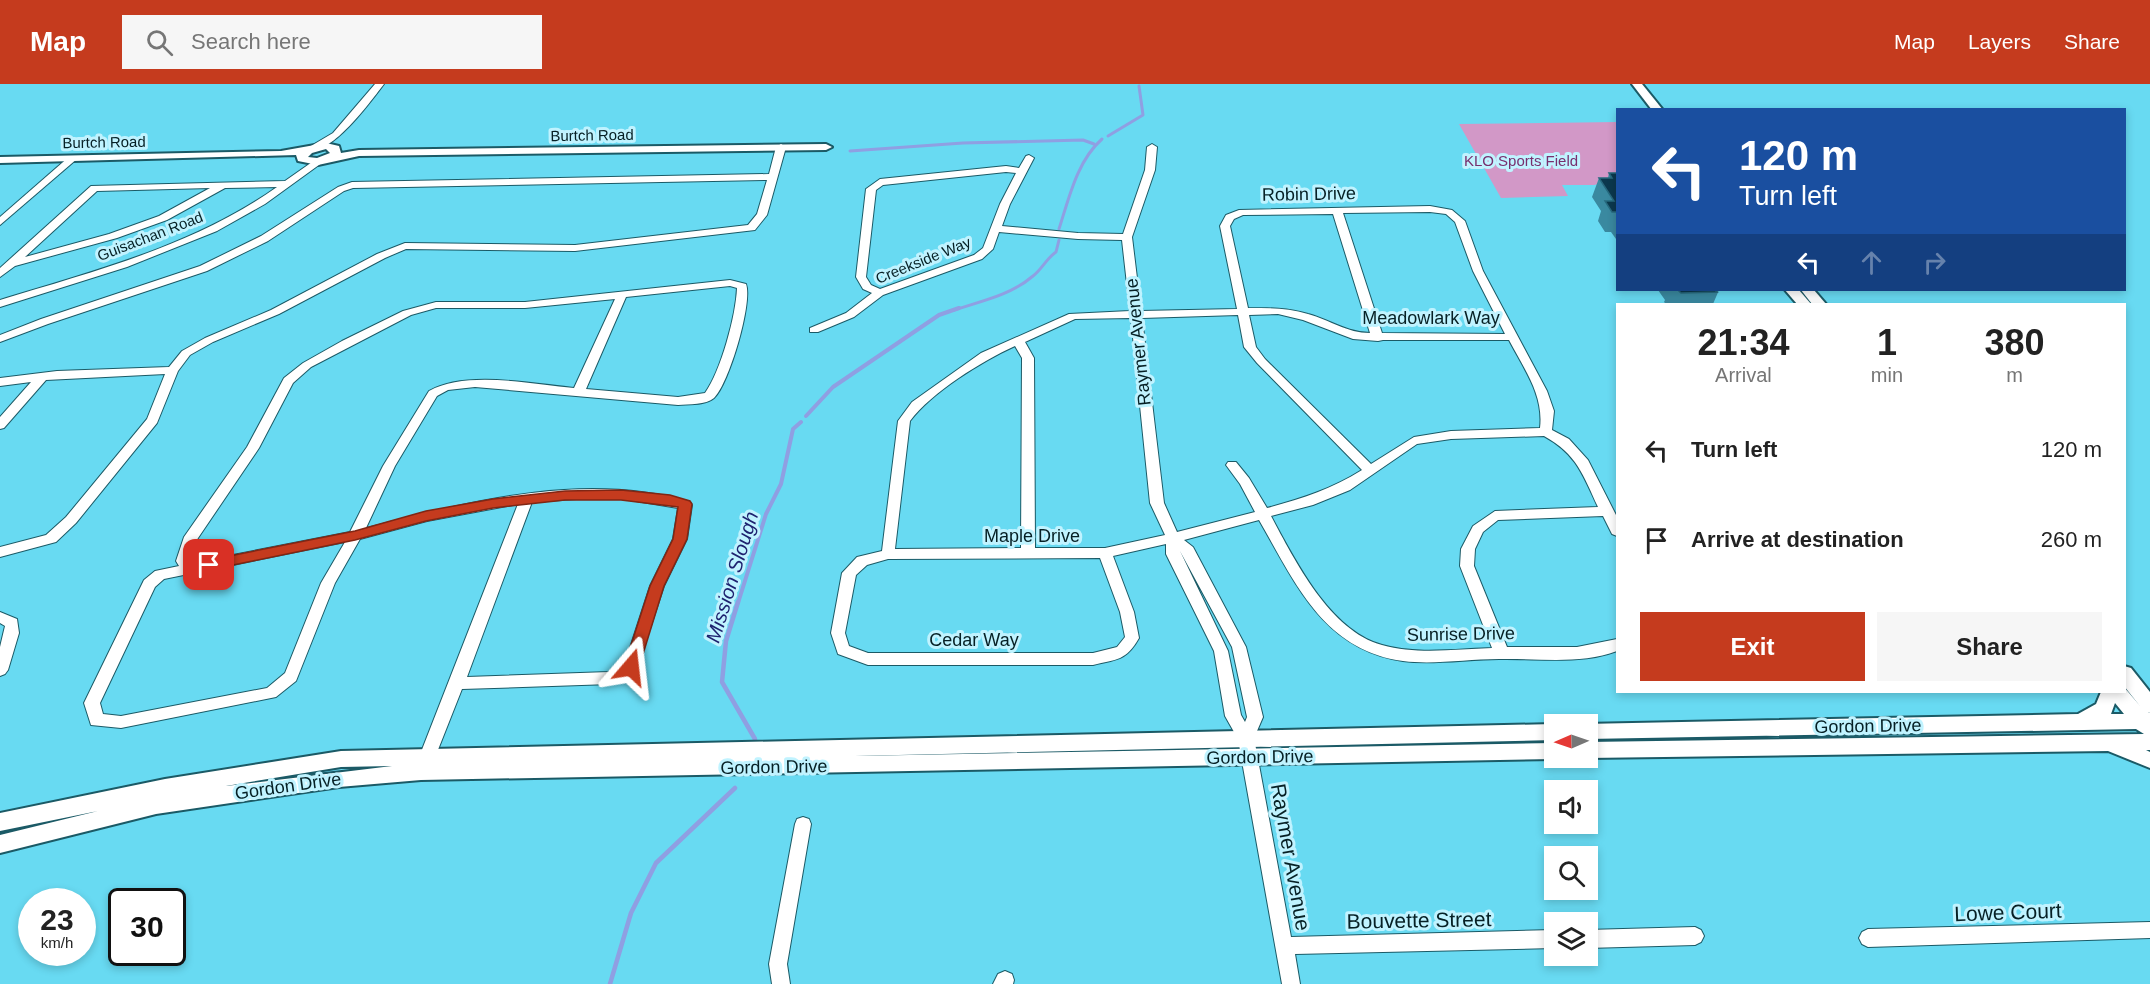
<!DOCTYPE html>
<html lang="en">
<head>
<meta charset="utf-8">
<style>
  :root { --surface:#fff; --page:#f6f6f6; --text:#222; --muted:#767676; --accent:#c53b1e }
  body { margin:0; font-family:Arial,sans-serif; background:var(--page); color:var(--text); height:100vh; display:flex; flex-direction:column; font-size:22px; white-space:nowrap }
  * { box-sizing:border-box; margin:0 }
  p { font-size:20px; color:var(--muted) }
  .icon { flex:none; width:33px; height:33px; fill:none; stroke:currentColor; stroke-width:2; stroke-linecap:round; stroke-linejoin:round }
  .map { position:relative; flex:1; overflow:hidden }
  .side { position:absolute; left:1616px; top:219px; width:510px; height:390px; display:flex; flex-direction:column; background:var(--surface); border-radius:0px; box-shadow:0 3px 9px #0003 }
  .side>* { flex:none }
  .guide { position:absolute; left:1616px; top:24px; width:510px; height:183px; border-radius:0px; box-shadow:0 3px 9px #0003; background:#1a4fa0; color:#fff; overflow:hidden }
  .needle { width:39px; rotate:268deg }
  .controls { position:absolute; left:1544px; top:630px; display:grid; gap:12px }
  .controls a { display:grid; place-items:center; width:54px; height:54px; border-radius:0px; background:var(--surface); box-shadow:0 3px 9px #0003; font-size:30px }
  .speed { position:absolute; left:18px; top:804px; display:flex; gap:12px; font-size:30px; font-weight:700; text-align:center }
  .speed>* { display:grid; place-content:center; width:78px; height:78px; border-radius:50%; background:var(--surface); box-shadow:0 3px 9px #0003; line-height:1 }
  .speed small { font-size:15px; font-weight:400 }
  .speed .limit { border:3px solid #111; border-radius:9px; background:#fff; color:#111 }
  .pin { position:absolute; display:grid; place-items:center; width:51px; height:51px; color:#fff; margin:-26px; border-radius:12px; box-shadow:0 3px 9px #0006 }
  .me { position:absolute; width:66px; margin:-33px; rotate:17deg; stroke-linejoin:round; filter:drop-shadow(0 0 4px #0008) }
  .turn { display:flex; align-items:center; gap:21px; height:126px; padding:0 24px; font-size:27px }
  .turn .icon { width:78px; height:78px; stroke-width:2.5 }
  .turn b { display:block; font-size:42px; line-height:51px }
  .lanes { display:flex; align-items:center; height:57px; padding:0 24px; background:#0003; justify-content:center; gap:30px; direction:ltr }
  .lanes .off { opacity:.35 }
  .eta { display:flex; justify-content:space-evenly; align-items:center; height:102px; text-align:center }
  .eta b { font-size:36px; font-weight:700; line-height:42px }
  .cta { display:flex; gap:12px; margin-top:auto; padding:12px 24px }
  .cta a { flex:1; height:69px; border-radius:0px; background:var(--accent); color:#fff; font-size:24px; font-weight:700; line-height:69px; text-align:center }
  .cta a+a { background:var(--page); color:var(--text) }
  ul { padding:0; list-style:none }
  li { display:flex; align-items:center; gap:18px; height:90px; padding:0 24px }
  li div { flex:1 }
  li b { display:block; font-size:22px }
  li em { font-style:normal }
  header { display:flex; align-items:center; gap:36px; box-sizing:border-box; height:84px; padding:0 30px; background:var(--accent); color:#fff }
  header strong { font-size:28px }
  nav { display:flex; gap:33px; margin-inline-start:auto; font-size:21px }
  .search { width:420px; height:54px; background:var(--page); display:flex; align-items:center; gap:15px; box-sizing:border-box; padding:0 21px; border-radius:0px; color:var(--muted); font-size:22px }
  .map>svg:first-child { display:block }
</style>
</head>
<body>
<header>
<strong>Map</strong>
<div class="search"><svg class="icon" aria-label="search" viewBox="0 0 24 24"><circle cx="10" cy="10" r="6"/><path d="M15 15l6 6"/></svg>Search here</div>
<nav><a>Map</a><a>Layers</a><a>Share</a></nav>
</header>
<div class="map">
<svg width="2150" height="900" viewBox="0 0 2150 900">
  <rect width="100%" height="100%" fill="#68daf2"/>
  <path fill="#d298c7" d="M1617,38V96L1594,101H1562L1568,112L1501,114L1459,40Z"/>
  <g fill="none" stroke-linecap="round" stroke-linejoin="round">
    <g stroke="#8f9fe2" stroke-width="3">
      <path d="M1108,52L1143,31L1139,2"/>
      <path d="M850,67L963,59L1083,56L1094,60"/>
      <path d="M1059,145C1069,114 1077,77 1102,55"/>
      <path d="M954,226C982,217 1011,211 1033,192C1042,185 1046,175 1056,168L1059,156"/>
    </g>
    <g stroke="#8f9fe2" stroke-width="4">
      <path d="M806,332L833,303L939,231L959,224"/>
      <path d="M738,519L766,430L781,400L793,345L801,338"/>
    </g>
    <g stroke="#8f9fe2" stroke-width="4.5">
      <path d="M738,518L726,557L722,598L755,655"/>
      <path d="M610,900L631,829L656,779L735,704"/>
    </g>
    <g stroke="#1b5a66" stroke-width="2">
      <g id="minor">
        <path d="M375,0H384C371,17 334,68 311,66V62L333,49Z"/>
        <path d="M781,60L786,63L767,131L755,146L575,167L406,165L385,174L279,230L213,258L190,271L178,287L157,339L76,439L56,458L0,473V463L46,451L66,433L147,335L165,290L46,296L4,344L0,345V333L31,298L0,302V294L57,287L169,283L182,267L205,254L271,226L377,170L405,159L575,161L748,141L757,130L767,96L353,104L344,107L268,157L207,187L48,240L0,258V251L41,235L200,182L261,152L338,103L352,98L769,90L776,63Z"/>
        <path d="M1152,60L1157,63L1155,86L1132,153L1141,227L1237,225L1220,142L1226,131L1239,126L1430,122L1452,126L1465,137L1483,187L1547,307L1554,327L1552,346L1569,355L1588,376L1617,433V452L1612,450L1603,432L1498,436L1483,448L1475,465L1474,482L1507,563H1577L1617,555V567C1580,581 1538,574 1499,575C1467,575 1434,581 1403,577C1323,566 1295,498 1259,436L1184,456L1193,463L1246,563L1263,633L1254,654L1291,853L1554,846V864L1295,870L1300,900H1282L1238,655L1225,632L1214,567L1166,470V460L1113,472L1134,528L1139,554C1126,577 1117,575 1093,581H868L838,570L831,549L842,489L857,473L882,467L898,337L912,318L981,269L1069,230L1130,227L1122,156L1078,155L999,148L993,165L982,175L883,211L854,233L818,248H810V244L846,229L872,209L863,205L856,193L866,105L880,95L1006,82L1019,84L1026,72L1029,71L1034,74L1010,120L1002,142L1078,149L1123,150L1145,86L1147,63ZM1006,88L1016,89L1000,120L983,164L974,171L880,205L871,201L866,193L876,106L883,101ZM1430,128L1446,130L1455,138L1473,187L1505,250L1382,249L1343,129ZM1333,130L1370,249C1347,249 1330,236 1308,230C1288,224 1269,224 1248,224L1230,142L1234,135L1243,131ZM1278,230L1303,236L1353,255L1378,257L1383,256H1509C1524,285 1544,311 1540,344L1451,347L1414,353L1371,380L1265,275L1256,263L1249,231ZM1238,231L1244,263L1257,279L1362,386C1332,405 1301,415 1267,424L1249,394L1236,378H1228L1226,381L1240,400L1255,428L1177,448L1164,419L1142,234ZM1131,234L1150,419L1165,451L1105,464H1035L1034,274L1025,258L1075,235ZM1015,262L1022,274L1021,464L895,465L910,337C932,308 982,277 1015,262ZM1544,352C1577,370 1583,391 1598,423L1495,427L1473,442L1461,465L1460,482L1492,564C1457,565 1417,571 1382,561C1330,547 1295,477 1271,432L1313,421L1350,406L1417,360L1451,355ZM1180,467L1232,563L1247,633L1245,638L1241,631L1228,567ZM1100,474L1120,528L1125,553L1117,563L1093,569H868L849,562L845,549L856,491L867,481L888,475Z"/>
        <path d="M70,72L78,74L0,141V133Z"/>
        <path d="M315,76L323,78L265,120L217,147L127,183L0,223V216C95,187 196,161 277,103L225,104L167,136L117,154L15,182L0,193V184L91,102L285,97ZM210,104L159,132L109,150L25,173L97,107Z"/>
        <path d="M730,196L746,200C753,218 729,300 714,314C706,321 689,320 678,321L475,303L448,306L437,312L395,382L366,444C470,418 583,387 690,418L692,421L687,455L664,502L636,587L611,600L462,605L430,686L424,688L418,686L416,681L518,420L427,437L360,455L335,499L296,597L276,613L121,644L91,641L84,619L144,496L155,487L179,482L176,477L184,453L247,363L284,294L303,279L342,257L403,227L436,218H525ZM730,202L737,204C736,231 721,287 705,309L678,313L586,305L626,213ZM615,215L574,304C532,300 466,286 429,307L383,382L350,448L192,479L190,477L196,457L259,364L293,299L311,283L411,231L436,224H525ZM591,414L624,415L678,424L673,455L650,502L625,579L609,588L467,593L532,418ZM345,458L321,499L285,589L267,604L121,632L103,630L100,619L155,503L164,495Z"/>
        <path d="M0,528L17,535L19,549L8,586L5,590L0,592V563L5,542L0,539Z"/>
        <path d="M803,733L809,735L811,740L787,880L790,900H772L769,880L795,740L797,735Z"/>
        <path d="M2150,838V854L1868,863L1862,860L1859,854L1862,848L1868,845Z"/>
        <path d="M1695,843L1701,846L1704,852L1701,858L1695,861L1587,864V846Z"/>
        <path d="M1005,887L1012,890L1014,896L1013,900H993L998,890Z"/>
      </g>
    </g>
    <g stroke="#1b5a66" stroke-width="4">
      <g id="major">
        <path d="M1632,0H1642L1663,26H1652Z"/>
        <path d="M326,59L339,62L341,69L359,66L826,60L832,63L826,66L359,72L318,81L298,77L296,71L0,79V73L281,67ZM326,65L330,69L317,74L308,73L312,69Z"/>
        <path d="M1785,206H1799L1811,220H1797Z"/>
        <path d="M1801,206H1814L1826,220H1812Z"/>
        <path d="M2124,582L2131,584L2150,608V629L2144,626L2150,629V666H2146L2150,668V684L2108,667L1587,674H1585L1587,658L2144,650L2136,645L1587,655V640H1583L2078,630L2096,620L2101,608H2124V603L2140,622L2124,602ZM2115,619L2124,630H2111Z"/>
        <path d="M1554,640V656L855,672L1554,659V674H1559L1554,675L421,696L339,703L156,730L0,769V751L98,727L0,747V729L165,695L341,667ZM392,682L226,702L341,683Z"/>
      </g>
    </g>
    <use href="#minor" fill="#fff" fill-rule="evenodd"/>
    <use href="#major" fill="#fff" fill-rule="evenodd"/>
  </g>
  <g fill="#3a89a0">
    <path d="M1609,89H1617V155H1616L1611,148H1605L1598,137L1601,127L1592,113L1599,94H1608Z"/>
    <path d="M1658,206H1719L1713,220H1666L1664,218L1665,216Z"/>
  </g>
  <g fill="#0b384d" stroke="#27697e" stroke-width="1.5">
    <path d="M1609,89H1617V128H1612L1605,117H1614L1599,94H1612Z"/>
    <path d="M1678,206H1715L1717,208L1681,209Z"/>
  </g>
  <path fill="#c53b1e" stroke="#802614" stroke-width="1.5" d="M621,406L670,411L690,417L692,420L687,455L664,502L639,583L631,589L624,583L650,502L673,455L678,423L621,416H565L493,424L426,437L355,456L209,486L202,481L209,476L355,447L426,427L493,415L565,407Z"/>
  <g text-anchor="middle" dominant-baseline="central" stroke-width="6" stroke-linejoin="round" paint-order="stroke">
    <g font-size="15" fill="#062025" stroke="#c0f3ff">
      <text transform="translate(592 51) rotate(-1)">Burtch Road</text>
      <text transform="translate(104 58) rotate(-1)">Burtch Road</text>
      <text transform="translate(150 152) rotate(-21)">Guisachan Road</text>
      <text transform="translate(923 176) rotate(-22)">Creekside Way</text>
    </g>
    <g font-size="15" fill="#782f6e" stroke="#c0f3ff">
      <text x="1521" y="76">KLO Sports Field</text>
    </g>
    <g font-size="18" fill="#062025" stroke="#c0f3ff">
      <text transform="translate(1309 110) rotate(-1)">Robin Drive</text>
      <text x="1431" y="234">Meadowlark Way</text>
      <text transform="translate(1138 258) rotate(-96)">Raymer Avenue</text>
      <text x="1032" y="452">Maple Drive</text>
      <text transform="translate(1461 550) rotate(-1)">Sunrise Drive</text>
      <text x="974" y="556">Cedar Way</text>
      <text transform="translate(1868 642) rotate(-1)">Gordon Drive</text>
      <text transform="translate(1260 673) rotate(-1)">Gordon Drive</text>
      <text transform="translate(774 683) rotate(-1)">Gordon Drive</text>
      <text transform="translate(288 702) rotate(-8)">Gordon Drive</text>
    </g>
    <g font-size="20" font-style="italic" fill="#1e226f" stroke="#c0f3ff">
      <text transform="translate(732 493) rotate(-73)">Mission Slough</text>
    </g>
    <g font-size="21" fill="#062025" stroke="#c0f3ff">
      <text transform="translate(1291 773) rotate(80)">Raymer Avenue</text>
      <text transform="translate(2008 828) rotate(-2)">Lowe Court</text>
      <text transform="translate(1419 836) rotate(-1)">Bouvette Street</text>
    </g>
  </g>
</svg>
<div class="controls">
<a><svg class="needle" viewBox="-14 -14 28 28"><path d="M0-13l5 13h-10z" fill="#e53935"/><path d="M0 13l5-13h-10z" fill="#767676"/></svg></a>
<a><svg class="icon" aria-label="sound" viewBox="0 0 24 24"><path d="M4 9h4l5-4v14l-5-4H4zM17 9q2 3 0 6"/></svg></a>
<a><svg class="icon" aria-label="search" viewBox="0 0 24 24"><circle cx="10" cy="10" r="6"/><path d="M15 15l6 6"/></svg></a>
<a><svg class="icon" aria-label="layers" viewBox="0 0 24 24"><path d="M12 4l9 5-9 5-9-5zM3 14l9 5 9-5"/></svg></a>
</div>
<div class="speed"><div>23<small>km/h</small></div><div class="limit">30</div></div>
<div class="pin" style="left:209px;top:481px;background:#d93025"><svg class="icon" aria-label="arrive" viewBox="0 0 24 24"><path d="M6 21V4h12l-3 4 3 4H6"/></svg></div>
<svg class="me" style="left:631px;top:583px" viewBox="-20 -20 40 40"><path d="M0-17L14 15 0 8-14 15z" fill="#c53b1e" stroke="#fff" stroke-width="4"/></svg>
<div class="guide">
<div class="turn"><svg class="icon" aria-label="left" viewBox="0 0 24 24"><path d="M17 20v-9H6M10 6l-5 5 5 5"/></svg><div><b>120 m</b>Turn left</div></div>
<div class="lanes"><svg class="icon" aria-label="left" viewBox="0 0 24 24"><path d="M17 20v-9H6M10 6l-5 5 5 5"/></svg><svg class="icon off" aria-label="ahead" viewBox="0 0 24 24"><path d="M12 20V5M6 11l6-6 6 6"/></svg><svg class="icon off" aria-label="right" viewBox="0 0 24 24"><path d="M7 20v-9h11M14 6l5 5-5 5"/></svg></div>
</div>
<section class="side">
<div class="eta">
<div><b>21:34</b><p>Arrival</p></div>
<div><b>1</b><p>min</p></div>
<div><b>380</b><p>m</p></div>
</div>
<ul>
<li><svg class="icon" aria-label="left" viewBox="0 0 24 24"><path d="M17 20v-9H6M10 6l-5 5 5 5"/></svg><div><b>Turn left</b></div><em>120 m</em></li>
<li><svg class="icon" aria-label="arrive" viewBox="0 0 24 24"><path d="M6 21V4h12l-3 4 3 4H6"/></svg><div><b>Arrive at destination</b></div><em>260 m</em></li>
</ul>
<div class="cta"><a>Exit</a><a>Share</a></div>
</section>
</div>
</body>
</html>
